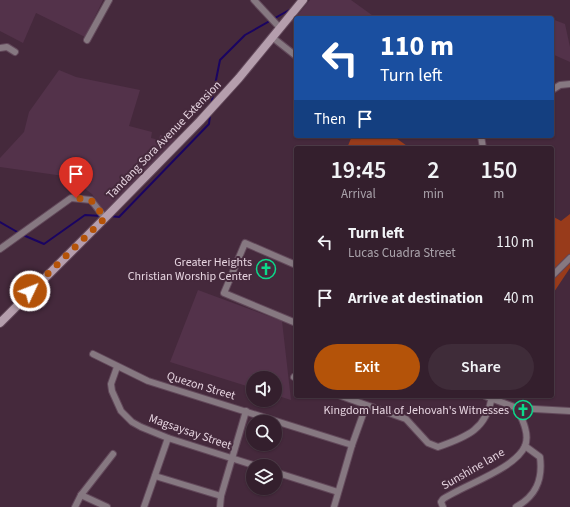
<!DOCTYPE html>
<html lang="en">
<head>
<meta charset="utf-8">
<style>
  :root { --surface:#341f2d; --page:#3f2c39; --text:#f1f3f6; --muted:#a9a2aa; --line:#4e3d49; --accent:#b45309 }
  body { margin:0; font-family:"Source Sans 3",sans-serif; background:var(--page); color:var(--text); height:100vh; display:flex; flex-direction:column; font-size:15px; white-space:nowrap }
  * { box-sizing:border-box; margin:0 }
  p { font-size:13px; color:var(--muted) }
  .icon { flex:none; width:22px; height:22px; fill:none; stroke:currentColor; stroke-width:2; stroke-linecap:round; stroke-linejoin:round }
  .map { position:relative; flex:1; overflow:hidden }
  .panel { position:absolute; left:294px; top:146px; width:260px; height:252px; display:flex; flex-direction:column; background:var(--surface); border-radius:4px; box-shadow:0 1px 3px #0004,0 0 0 1px var(--line) }
  .panel>* { flex:none }
  .guide { position:absolute; left:294px; top:16px; width:260px; height:122px; border-radius:4px; box-shadow:0 1px 3px #0004,0 0 0 1px var(--line); background:#1a4fa0; color:#fff; overflow:hidden }
  .fabs { position:absolute; left:246px; top:371px; display:grid; gap:8px }
  .fabs a { display:grid; place-items:center; width:36px; height:36px; border-radius:50%; background:var(--surface); box-shadow:0 1px 3px #0004,0 0 0 1px var(--line); font-size:20px }
  .pin { position:absolute; display:grid; place-items:center; width:34px; height:34px; color:#fff; margin:-41px -17px; border-radius:50% 50% 50% 0; rotate:-45deg; box-shadow:0 0 4px #0007 }
  .pin .icon { rotate:45deg }
  .me { position:absolute; width:44px; margin:-22px; rotate:47deg; stroke-linejoin:round; filter:drop-shadow(0 0 3px #0008) }
  .turn { display:flex; align-items:center; gap:14px; height:84px; padding:0 20px; font-size:18px }
  .turn .icon { width:52px; height:52px; stroke-width:2.5 }
  .turn b { display:block; font-size:28px; line-height:34px }
  .then { display:flex; align-items:center; height:38px; padding:0 20px; background:#0003; gap:8px; font-size:15px }
  .eta { display:flex; justify-content:space-evenly; align-items:center; height:68px; text-align:center }
  .eta b { font-size:24px; font-weight:600; line-height:28px }
  .action { display:flex; gap:8px; margin-top:auto; padding:8px 20px }
  .action a { flex:1; height:46px; border-radius:24px; background:var(--accent); color:#fff; font-size:16px; font-weight:600; line-height:46px; text-align:center }
  .action a+a { background:var(--page); color:var(--text) }
  ul { padding:0; list-style:none }
  li { display:flex; align-items:center; gap:12px; height:56px; padding:0 20px }
  li div { flex:1 }
  li b { display:block; font-size:15px }
  li em { font-style:normal }
  .map>svg:first-child { display:block }
</style>
</head>
<body>
<div class="map">
<svg width="570" height="507" viewBox="0 0 570 507">
  <rect width="100%" height="100%" fill="#45293c"/>
  <g fill="#53324a">
    <path d="M0,0H103L85,37L36,13L23,43L0,31Z"/>
    <path d="M310,0H351L376,18H296V24L292,22Z"/>
    <path d="M552,19L565,24L570,47V62L552,54Z"/>
    <path d="M59,70L76,77L140,90L129,126L152,132L151,138L159,140L160,135L178,139L161,154L104,213L92,194L84,188L78,178L0,167V158L24,132L29,112Z"/>
    <path d="M198,290L282,321L291,400L275,395V378H253V388L170,362Z"/>
  </g>
  <g fill="#983b1b">
    <path d="M352,136H393L410,148H347Z"/>
    <path d="M570,214V268L552,295V216L561,221Z"/>
  </g>
  <g fill="none" stroke-linecap="round" stroke-linejoin="round">
    <g stroke="#1a0462" stroke-width="2">
      <path d="M211,105L220,60L245,35L291,9"/>
      <path d="M110,216L119,217L209,124L210,115"/>
      <path d="M0,222L19,233"/>
      <path d="M23,235L44,244L85,215L101,216"/>
    </g>
    <g stroke="#62485a" stroke-width="8">
      <g id="street">
        <path d="M254,0L280,28"/>
        <path d="M272,37L296,56"/>
        <path d="M87,40L109,0"/>
        <path d="M0,48L7,47L15,52"/>
        <path d="M552,90L560,85L570,84"/>
        <path d="M481,136L483,148"/>
        <path d="M0,249L71,198L91,200L105,218"/>
        <path d="M296,265L245,243L224,293L296,323"/>
        <path d="M552,276L570,258"/>
        <path d="M93,354L148,381L352,445"/>
        <path d="M117,367L111,384L112,391L121,411L132,422L141,427L168,438L256,466"/>
        <path d="M294,377L296,378"/>
        <path d="M341,396L406,419L428,443L438,447C467,437 487,429 492,396"/>
        <path d="M485,396L517,408L570,411"/>
        <path d="M275,472L338,492"/>
        <path d="M155,476L221,496"/>
        <path d="M81,495L107,507"/>
        <path d="M75,507L81,495L113,454"/>
        <path d="M144,507L168,438"/>
        <path d="M220,507L221,496L246,411"/>
        <path d="M334,507L352,445L366,406"/>
        <path d="M443,507L441,502L443,499C464,485 515,469 525,446C530,434 522,419 517,408"/>
        <path d="M516,507C536,496 543,480 540,457L525,446"/>
      </g>
    </g>
    <g stroke="#62485a" stroke-width="10">
      <path id="secondary" d="M0,323L105,218L200,121L239,78L303,0"/>
    </g>
    <use href="#street" stroke="#867881" stroke-width="6"/>
    <use href="#secondary" stroke="#b59ead" stroke-width="8"/>
  </g>
  <g fill="none" stroke-linecap="round" stroke-linejoin="round">
    <path stroke="#b45309" stroke-width="7" stroke-dasharray="0 12.6" d="M30,291L105,218L91,200L76,198"/>
  </g>
  <defs>
    <g id="church-ring" transform="scale(1)"><circle r="9.5" fill="#45293c" stroke="#0cd98a" stroke-width="1.5"/><path d="M-1.2-6h2.4v3.5h3.3v2.4h-3.3V6h-2.4V-.1h-3.3v-2.4h3.3Z" fill="#0cd98a"/></g>
  </defs>
  <g fill-rule="evenodd">
    <use href="#church-ring" x="266" y="269"/>
    <use href="#church-ring" x="523" y="410"/>
  </g>
  <g text-anchor="middle" dominant-baseline="central" stroke-width="4" stroke-linejoin="round" paint-order="stroke">
    <g font-size="12" fill="#e6d4e0" stroke="#45293c">
      <text transform="translate(164 140) rotate(-46)">Tandang Sora Avenue Extension</text>
      <text transform="translate(201 386) rotate(17)">Quezon Street</text>
      <text transform="translate(190 432) rotate(19)">Magsaysay Street</text>
      <text transform="translate(473 469) rotate(-30)">Sunshine lane</text>
    </g>
    <g font-size="12" fill="#e6d4e0" stroke="#45293c" text-anchor="end">
      <text x="252" y="262">Greater Heights<tspan x="252" dy="14">Christian Worship Center</tspan></text>
      <text x="509" y="410">Kingdom Hall of Jehovah's Witnesses</text>
    </g>
  </g>
</svg>
<div class="fabs">
<a><svg class="icon" aria-label="sound" viewBox="0 0 24 24"><path d="M4 9h4l5-4v14l-5-4H4zM17 9q2 3 0 6"/></svg></a>
<a><svg class="icon" aria-label="search" viewBox="0 0 24 24"><circle cx="10" cy="10" r="6"/><path d="M15 15l6 6"/></svg></a>
<a><svg class="icon" aria-label="layers" viewBox="0 0 24 24"><path d="M12 4l9 5-9 5-9-5zM3 14l9 5 9-5"/></svg></a>
</div>
<div class="pin" style="left:76px;top:198px;background:#d93025"><svg class="icon" aria-label="arrive" viewBox="0 0 24 24"><path d="M6 21V4h12l-3 4 3 4H6"/></svg></div>
<svg class="me" style="left:30px;top:291px" viewBox="-20 -20 40 40"><circle r="17" fill="#b45309" stroke="#fff" stroke-width="3"/><path d="M0-11L8 9 0 5-8 9z" fill="#fff"/></svg>
<div class="guide">
<div class="turn"><svg class="icon" aria-label="left" viewBox="0 0 24 24"><path d="M17 20v-9H6M10 6l-5 5 5 5"/></svg><div><b>110 m</b>Turn left</div></div>
<div class="then">Then<svg class="icon" aria-label="arrive" viewBox="0 0 24 24"><path d="M6 21V4h12l-3 4 3 4H6"/></svg></div>
</div>
<section class="panel">
<div class="eta">
<div><b>19:45</b><p>Arrival</p></div>
<div><b>2</b><p>min</p></div>
<div><b>150</b><p>m</p></div>
</div>
<ul>
<li><svg class="icon" aria-label="left" viewBox="0 0 24 24"><path d="M17 20v-9H6M10 6l-5 5 5 5"/></svg><div><b>Turn left</b><p>Lucas Cuadra Street</p></div><em>110 m</em></li>
<li><svg class="icon" aria-label="arrive" viewBox="0 0 24 24"><path d="M6 21V4h12l-3 4 3 4H6"/></svg><div><b>Arrive at destination</b></div><em>40 m</em></li>
</ul>
<div class="action"><a>Exit</a><a>Share</a></div>
</section>
</div>
</body>
</html>
